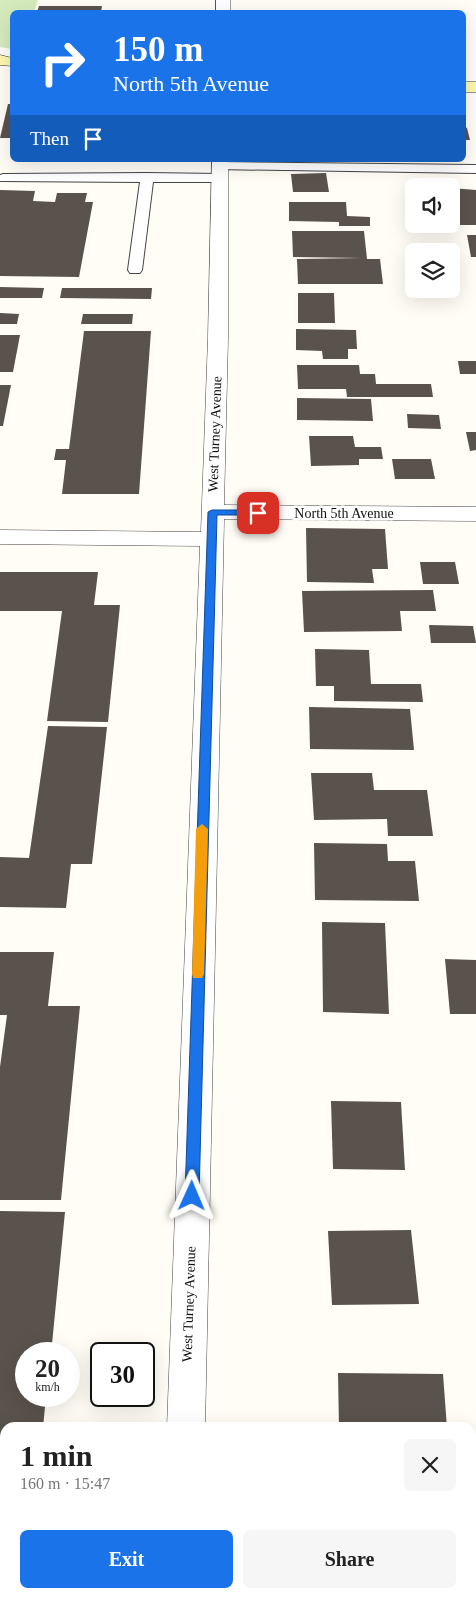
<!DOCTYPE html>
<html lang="en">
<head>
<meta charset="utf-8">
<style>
  :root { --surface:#fff; --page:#f6f6f6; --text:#222; --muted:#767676; --accent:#1a73e8 }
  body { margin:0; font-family:Georgia,serif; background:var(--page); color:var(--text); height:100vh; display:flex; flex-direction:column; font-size:19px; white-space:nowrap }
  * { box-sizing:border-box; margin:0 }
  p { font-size:16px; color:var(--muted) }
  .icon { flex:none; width:28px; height:28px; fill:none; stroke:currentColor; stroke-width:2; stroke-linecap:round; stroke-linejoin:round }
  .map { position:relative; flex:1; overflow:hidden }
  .side { position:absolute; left:0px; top:1422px; width:476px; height:176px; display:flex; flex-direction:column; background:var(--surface); border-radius:15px 15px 0 0; box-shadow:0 5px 20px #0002 }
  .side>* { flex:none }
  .guide { position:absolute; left:10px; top:10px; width:456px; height:152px; border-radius:8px; box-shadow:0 5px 20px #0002; background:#1a73e8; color:#fff; overflow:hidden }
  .tools { position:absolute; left:405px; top:178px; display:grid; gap:10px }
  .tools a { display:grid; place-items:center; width:55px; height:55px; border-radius:8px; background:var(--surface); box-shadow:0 5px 20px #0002; font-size:25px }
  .speed { position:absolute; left:15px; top:1342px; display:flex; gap:10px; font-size:25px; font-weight:700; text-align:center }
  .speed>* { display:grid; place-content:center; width:65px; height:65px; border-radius:50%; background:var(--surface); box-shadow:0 5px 20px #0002; line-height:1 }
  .speed small { font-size:12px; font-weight:400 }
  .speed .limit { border:2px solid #111; border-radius:8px; background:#fff; color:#111 }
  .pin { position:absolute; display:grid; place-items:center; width:42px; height:42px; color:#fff; margin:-21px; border-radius:10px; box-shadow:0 2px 8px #0006 }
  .me { position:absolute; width:55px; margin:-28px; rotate:1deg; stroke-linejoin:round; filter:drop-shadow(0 0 4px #0008) }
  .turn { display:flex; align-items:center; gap:18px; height:105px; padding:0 20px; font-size:22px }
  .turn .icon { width:65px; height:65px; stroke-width:2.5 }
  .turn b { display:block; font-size:35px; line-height:42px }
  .then { display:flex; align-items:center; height:48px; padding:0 20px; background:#0003; gap:10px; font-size:19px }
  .round { display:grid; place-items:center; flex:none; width:52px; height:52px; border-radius:8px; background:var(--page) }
  .summary { display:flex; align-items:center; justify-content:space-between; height:85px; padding:0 20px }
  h1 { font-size:30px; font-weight:600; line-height:38px }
  .button { display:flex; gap:10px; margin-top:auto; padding:10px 20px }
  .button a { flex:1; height:58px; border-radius:8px; background:var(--accent); color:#fff; font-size:20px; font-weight:600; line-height:58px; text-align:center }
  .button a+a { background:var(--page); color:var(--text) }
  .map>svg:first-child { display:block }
</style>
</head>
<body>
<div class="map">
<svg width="476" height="1598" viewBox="0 0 476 1598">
  <rect width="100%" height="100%" fill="#fffdf5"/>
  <path fill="#d5ebbd" d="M0,0H38L34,12H12V49L0,47Z"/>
  <g fill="#5a524d">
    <path d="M39,6H102L101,12H37Z"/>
    <path d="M8,104H12V138H0Z"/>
    <path d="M464,126L467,128L470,140H464Z"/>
    <path d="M326,173L329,192H293L291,174Z"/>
    <path d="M451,188L476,190V225H451Z"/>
    <path d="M0,190L35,191L33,201L55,202L57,193H87L85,202H93L79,277L0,276Z"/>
    <path d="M289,202H346L347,216L370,217V226H339V222L289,221Z"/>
    <path d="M292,231H364L367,259H380L383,284H298L297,259L362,258L293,257Z"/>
    <path d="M467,235H476V257H471Z"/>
    <path d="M0,287L44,288L42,298H0Z"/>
    <path d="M62,288H152L151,299L60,298Z"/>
    <path d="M298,293H334L335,323H298Z"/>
    <path d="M0,313L19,314L17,324H0Z"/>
    <path d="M83,314H133L132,324H81Z"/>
    <path d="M296,329L356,330L357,349H348V359H323L322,351L296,350Z"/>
    <path d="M84,331H151L139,494H62L66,460H54L56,449H69Z"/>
    <path d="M0,335H20L13,372H0Z"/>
    <path d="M458,361H476V374H460Z"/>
    <path d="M297,365H359L360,374H375L376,384H431L433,397H347L346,389H298Z"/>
    <path d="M0,385H11L3,426H0Z"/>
    <path d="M297,398L371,399L373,421L297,420Z"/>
    <path d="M407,414L439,415L441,429L408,428Z"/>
    <path d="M466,432H476V450L470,451Z"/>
    <path d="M309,436H353L355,447H381L383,459H359V465L311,466Z"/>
    <path d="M392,459H431L435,479H395Z"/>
    <path d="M306,528L385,529L388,569H372L374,583L307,582Z"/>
    <path d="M420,562H455L459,584H423Z"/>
    <path d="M0,572H98L94,605H120L108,722L47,721L62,611H0Z"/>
    <path d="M433,590L436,611H400L402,631L304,632L302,591Z"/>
    <path d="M429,625L473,626L476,643H431Z"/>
    <path d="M315,649L369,650L371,684H421L423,702L334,701V686H316Z"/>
    <path d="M309,707L410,709L414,750L310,749Z"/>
    <path d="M48,726L107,727L92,864H71L66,908L0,907V857L29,858Z"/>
    <path d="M311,773H372L374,790H427L433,836H388L387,819L314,820Z"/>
    <path d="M314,843L387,844L388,861H415L419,901L315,900Z"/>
    <path d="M322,922L385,923L389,1014L323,1012Z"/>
    <path d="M0,952H54L48,1006H80L61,1200H0V1067L7,1015H0Z"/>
    <path d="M445,959L476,960V1014H450Z"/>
    <path d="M331,1101L401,1102L405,1170L333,1169Z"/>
    <path d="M0,1211L65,1212L51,1354H26V1396H46L43,1428H5V1458H0Z"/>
    <path d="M411,1230L419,1304L332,1305L328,1231Z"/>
    <path d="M338,1373L443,1374L447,1428H339Z"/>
  </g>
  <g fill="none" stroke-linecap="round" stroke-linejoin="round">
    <g stroke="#444" stroke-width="2">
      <g id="lane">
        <path d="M220,162L476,165V173L215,169L214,166L215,163Z"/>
        <path d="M147,173L220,174L227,178L220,182H153L142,270L140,273H130L128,270L140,182L0,181V175L3,174Z"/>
      </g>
    </g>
    <g stroke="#444" stroke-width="1">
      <g id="street">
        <rect x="216" y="0" width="14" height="12"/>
        <path d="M212,160H228V338L224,505L476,507V521L224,519L205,1428H167L200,546L0,544V530L201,532L208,338Z"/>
        <rect x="161" y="1594" width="40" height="4"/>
      </g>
    </g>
    <g stroke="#333" stroke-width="1">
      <g id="secondary">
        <path d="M0,55L12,58V66L0,65Z"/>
        <rect x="464" y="82" width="12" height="10"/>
      </g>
    </g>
    <use href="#lane" fill="#fff" fill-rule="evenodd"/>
    <use href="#street" fill="#fff" fill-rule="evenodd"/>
    <use href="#secondary" fill="#fff6b0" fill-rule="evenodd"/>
  </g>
  <path fill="#1a73e8" stroke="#114b97" d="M212,510H258L263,513L258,515H217L199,1196L197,1201L192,1203L187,1201L185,1196L208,512Z"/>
  <path fill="#f59e0b" d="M202,824L208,829L204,974L202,978H193L192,974L196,829Z"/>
  <g text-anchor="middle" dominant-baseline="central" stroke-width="5" stroke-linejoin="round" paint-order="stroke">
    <g font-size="14" fill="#111" stroke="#fff">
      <text transform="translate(215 434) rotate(-88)">West Turney Avenue</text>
      <text x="344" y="513">North 5th Avenue</text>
      <text transform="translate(189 1304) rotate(-88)">West Turney Avenue</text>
    </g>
  </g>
</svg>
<div class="tools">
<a><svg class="icon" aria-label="sound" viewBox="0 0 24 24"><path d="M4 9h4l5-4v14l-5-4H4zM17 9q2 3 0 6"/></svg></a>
<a><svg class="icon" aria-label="layers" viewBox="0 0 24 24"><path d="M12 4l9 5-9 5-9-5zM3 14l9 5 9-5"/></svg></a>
</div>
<div class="speed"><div>20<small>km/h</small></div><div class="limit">30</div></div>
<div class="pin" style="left:258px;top:513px;background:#d93025"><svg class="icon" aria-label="arrive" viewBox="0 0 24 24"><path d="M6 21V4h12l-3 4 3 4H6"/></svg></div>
<svg class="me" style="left:192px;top:1196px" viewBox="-20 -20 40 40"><path d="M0-17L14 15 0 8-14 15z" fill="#1a73e8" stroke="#fff" stroke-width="4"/></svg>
<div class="guide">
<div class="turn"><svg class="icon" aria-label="right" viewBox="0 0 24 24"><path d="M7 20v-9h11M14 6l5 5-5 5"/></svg><div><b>150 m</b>North 5th Avenue</div></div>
<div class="then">Then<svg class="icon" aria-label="arrive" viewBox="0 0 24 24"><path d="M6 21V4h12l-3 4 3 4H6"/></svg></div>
</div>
<section class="side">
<div class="summary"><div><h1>1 min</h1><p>160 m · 15:47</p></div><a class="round"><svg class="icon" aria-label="close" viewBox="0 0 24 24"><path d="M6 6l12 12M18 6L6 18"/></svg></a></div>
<div class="button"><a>Exit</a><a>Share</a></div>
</section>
</div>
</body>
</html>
